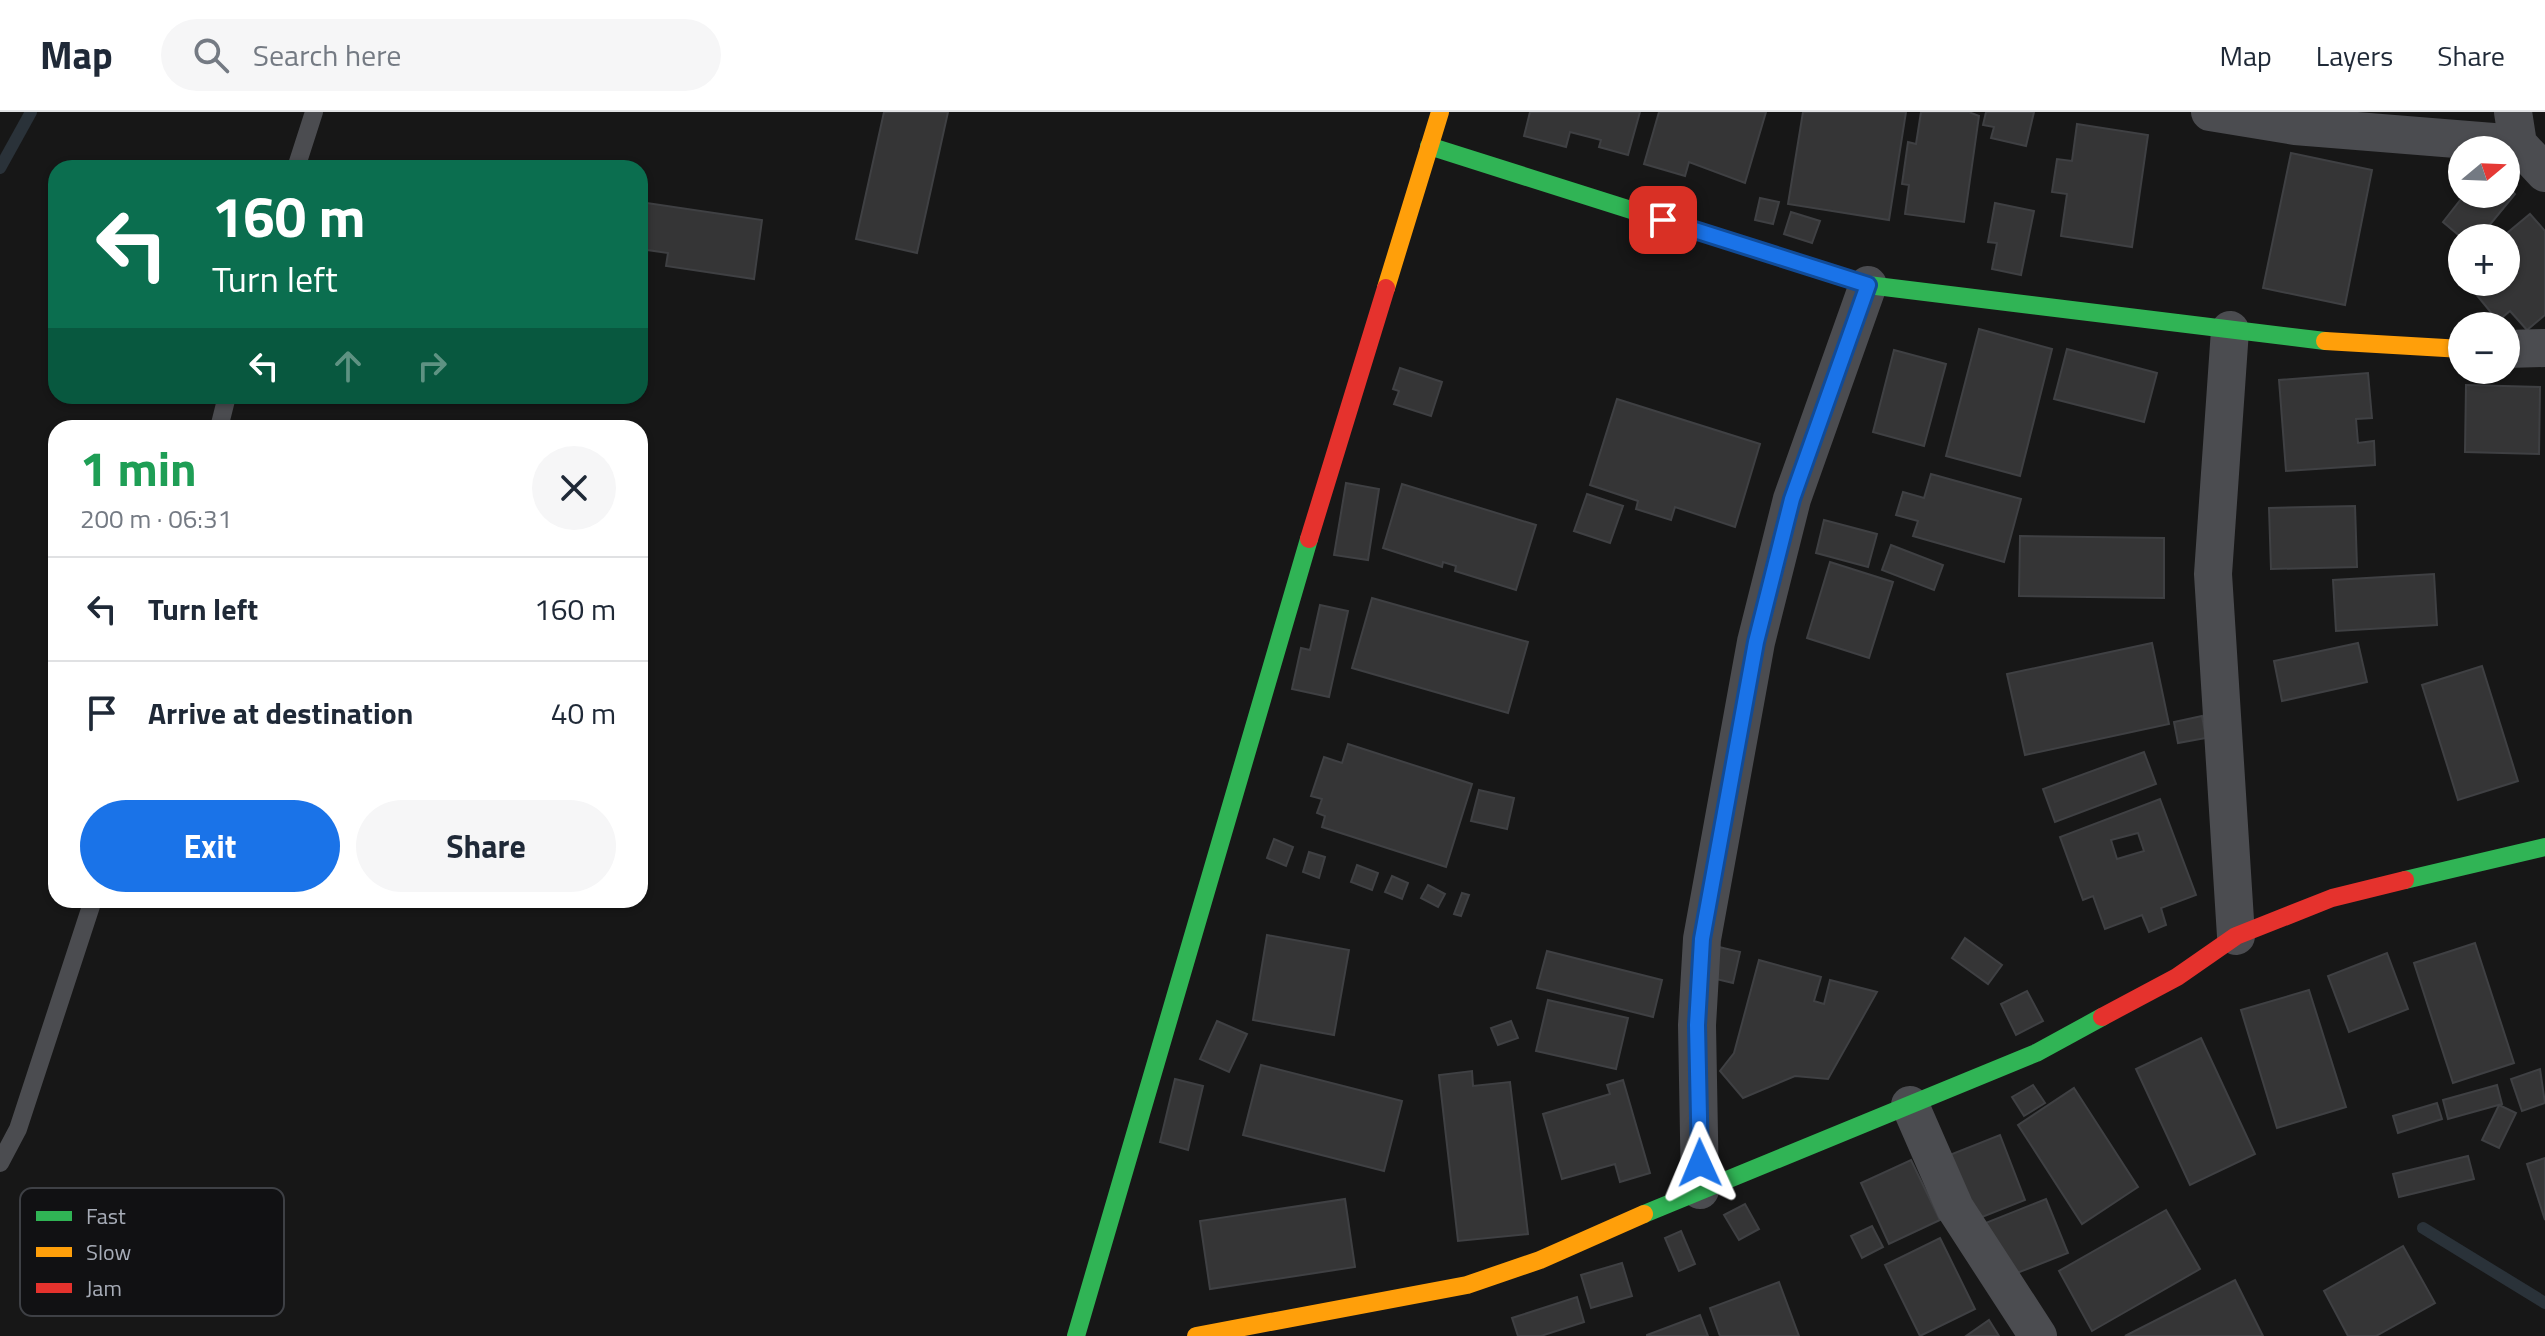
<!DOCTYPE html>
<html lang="en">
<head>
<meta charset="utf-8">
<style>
  :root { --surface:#fff; --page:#f6f6f7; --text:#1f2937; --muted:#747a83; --line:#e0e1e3; --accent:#1a73e8 }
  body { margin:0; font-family:"Titillium Web",sans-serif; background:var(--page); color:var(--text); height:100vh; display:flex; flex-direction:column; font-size:30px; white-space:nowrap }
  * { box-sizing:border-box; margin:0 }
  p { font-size:26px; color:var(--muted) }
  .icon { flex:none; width:44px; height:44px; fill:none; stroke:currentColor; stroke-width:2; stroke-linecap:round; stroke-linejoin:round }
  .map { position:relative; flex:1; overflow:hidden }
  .details { position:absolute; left:48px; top:308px; width:600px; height:488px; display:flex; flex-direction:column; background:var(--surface); border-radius:24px; box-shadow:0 2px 6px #0004 }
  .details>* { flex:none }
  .banner { position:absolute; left:48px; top:48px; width:600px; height:244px; border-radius:24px; box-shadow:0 2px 6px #0004; background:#0b6e4f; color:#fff; overflow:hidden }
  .needle { width:52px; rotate:71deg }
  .controls { position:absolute; left:2448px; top:24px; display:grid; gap:16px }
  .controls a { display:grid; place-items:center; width:72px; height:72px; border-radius:50%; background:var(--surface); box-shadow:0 2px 6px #0004; font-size:40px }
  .pin { position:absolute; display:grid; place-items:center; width:68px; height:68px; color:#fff; margin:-34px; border-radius:16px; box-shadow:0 4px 12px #0006 }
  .me { position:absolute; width:88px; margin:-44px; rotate:359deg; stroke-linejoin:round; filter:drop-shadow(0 0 6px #0008) }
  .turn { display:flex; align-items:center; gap:28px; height:168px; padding:0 32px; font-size:36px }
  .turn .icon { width:104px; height:104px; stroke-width:2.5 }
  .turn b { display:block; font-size:56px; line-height:68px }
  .lanes { display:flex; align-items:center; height:76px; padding:0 32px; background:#0003; justify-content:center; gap:40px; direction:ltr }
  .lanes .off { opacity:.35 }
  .round { display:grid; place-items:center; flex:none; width:84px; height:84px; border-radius:42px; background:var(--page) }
  .headline { display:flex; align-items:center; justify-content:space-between; height:136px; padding:0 32px }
  h1 { font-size:48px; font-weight:700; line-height:60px; color:#1e9e55 }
  .button { display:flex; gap:16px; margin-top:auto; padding:16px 32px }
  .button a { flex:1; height:92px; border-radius:48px; background:var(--accent); color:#fff; font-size:32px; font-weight:700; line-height:92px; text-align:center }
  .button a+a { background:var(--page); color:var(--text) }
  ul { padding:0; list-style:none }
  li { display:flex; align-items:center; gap:24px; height:104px; padding:0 32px; border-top:2px solid var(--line) }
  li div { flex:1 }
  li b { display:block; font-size:30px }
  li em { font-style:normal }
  header { display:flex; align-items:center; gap:48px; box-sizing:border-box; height:112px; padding:0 40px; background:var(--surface); border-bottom:2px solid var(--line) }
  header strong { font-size:38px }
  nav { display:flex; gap:44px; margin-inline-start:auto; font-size:28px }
  .search { width:560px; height:72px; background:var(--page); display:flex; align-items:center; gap:20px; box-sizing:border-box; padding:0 28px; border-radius:44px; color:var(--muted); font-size:30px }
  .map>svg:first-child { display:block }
</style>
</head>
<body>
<header>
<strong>Map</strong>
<div class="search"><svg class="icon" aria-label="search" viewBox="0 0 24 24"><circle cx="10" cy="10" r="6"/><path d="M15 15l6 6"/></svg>Search here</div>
<nav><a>Map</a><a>Layers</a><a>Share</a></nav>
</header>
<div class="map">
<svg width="2545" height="1224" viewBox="0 0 2545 1224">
  <rect width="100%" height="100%" fill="#171717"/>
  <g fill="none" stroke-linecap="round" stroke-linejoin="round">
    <g stroke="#2a3239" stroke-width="12">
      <path d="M0,56L31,0"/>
      <path d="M2423,1116L2545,1191"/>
    </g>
  </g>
  <g fill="#353536" stroke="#3f4043" stroke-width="2" fill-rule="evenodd">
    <path d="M884,0H948L917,141L856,127Z"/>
    <path d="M1530,0H1640L1628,43L1599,35L1601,28L1570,20L1566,35L1524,24Z"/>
    <path d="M1659,0H1766L1745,71L1689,50L1685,64L1644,52Z"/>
    <path d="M1803,0H1906L1889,108L1788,92Z"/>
    <path d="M1921,0H1969L1979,4L1964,110L1905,102L1909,73L1902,72L1908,30L1916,32Z"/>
    <path d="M1986,0H2034L2026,34L1991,26L1994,15L1983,13Z"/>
    <path d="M2077,12L2148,23L2132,135L2061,124L2067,82L2052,80L2057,47L2072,49Z"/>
    <path d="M2291,41L2372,58L2345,193L2263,176Z"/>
    <path d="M2506,74L2515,82L2479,126H2462L2443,110L2465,82H2506Z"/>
    <path d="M1760,86L1779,90L1773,112L1755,108Z"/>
    <path d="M640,90L762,108L754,167L666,154L668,141L647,138L645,152L640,151Z"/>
    <path d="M1995,91L2034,99L2021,163L1992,157L1997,131L1988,130Z"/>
    <path d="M1791,100L1820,109L1812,131L1784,122Z"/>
    <path d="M2530,102L2545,119V203L2527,218L2510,199L2498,209L2471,176L2478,170H2506V126H2501Z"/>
    <path d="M1979,217L2052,237L2020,364L1946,344Z"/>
    <path d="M2067,237L2157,261L2144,310L2054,287Z"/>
    <path d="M1894,238L1946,252L1924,334L1873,320Z"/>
    <path d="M1400,256L1442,270L1431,304L1394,292L1399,279L1393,277Z"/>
    <path d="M2368,261L2372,306L2356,307L2358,331L2374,329L2375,353L2286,359L2279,268Z"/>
    <path d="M2466,273L2540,275L2539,342L2465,340Z"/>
    <path d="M1617,287L1760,332L1735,415L1675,395L1671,408L1636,397L1638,389L1590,373Z"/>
    <path d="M1931,362L2021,387L2004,450L1913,424L1918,409L1896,403L1903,380L1924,386Z"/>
    <path d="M1346,371L1379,377L1368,448L1334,443Z"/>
    <path d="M1402,372L1536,413L1516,478L1455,459L1456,454L1443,450L1442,455L1383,436Z"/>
    <path d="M1587,382L1623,394L1610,431L1574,419Z"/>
    <path d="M2355,394L2357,455L2271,457L2269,396Z"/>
    <path d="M1824,408L1877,422L1868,455L1816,441Z"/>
    <path d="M2020,424L2164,426V486L2019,484Z"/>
    <path d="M1891,433L1943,453L1934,478L1882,458Z"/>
    <path d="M1830,450L1893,470L1869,546L1807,526Z"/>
    <path d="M2434,462L2437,513L2336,519L2333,468Z"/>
    <path d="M1372,486L1528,530L1508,601L1352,556Z"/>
    <path d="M1320,493L1348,499L1329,585L1292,577L1301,536L1310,538Z"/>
    <path d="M2152,531L2169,612L2025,643L2007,562Z"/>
    <path d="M2358,531L2367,570L2282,589L2274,549Z"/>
    <path d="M2482,554L2518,669L2458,688L2422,573Z"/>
    <path d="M2202,604L2206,626L2178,631L2174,610Z"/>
    <path d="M1348,632L1472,672L1446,755L1322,715L1325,704L1317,701L1322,687L1311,684L1324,645L1342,651Z"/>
    <path d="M2144,640L2156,672L2055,710L2043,677Z"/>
    <path d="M1479,678L1514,686L1507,717L1471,709Z"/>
    <path d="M2160,687L2196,783L2161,796L2166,813L2149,820L2142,803L2105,817L2093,784L2083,788L2060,725ZM2138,721L2144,739L2117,747L2111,728Z"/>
    <path d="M1274,727L1293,735L1286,754L1267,746Z"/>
    <path d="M1309,740L1325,745L1319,766L1303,760Z"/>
    <path d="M1357,753L1378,761L1372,778L1351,770Z"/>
    <path d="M1392,764L1408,771L1402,787L1385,780Z"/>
    <path d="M1428,773L1445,782L1438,795L1421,786Z"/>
    <path d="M1462,781L1469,783L1461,804L1454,802Z"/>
    <path d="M1267,823L1349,838L1334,923L1253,908Z"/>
    <path d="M1965,826L2002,853L1988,872L1952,846Z"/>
    <path d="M2475,831L2514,951L2453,971L2414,851Z"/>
    <path d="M1719,835L1740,840L1733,871L1712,866Z"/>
    <path d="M1547,839L1662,868L1653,905L1537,876Z"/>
    <path d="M2387,841L2408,897L2349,920L2328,864Z"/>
    <path d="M1759,848L1821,865L1814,889L1824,892L1830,868L1877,880L1828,967L1795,964L1743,986L1720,959L1734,941Z"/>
    <path d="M2309,878L2346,995L2277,1016L2241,898Z"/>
    <path d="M2027,879L2043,909L2016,923L2001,892Z"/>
    <path d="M1548,888L1628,906L1616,957L1536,939Z"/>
    <path d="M1217,909L1247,922L1229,960L1200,947Z"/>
    <path d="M1511,909L1518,926L1498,933L1491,916Z"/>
    <path d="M2201,926L2255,1042L2190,1073L2136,957Z"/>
    <path d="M1261,953L1402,989L1384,1059L1243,1023Z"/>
    <path d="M2540,957L2545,991L2522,999L2511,967Z"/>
    <path d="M1472,959L1473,974L1510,970L1528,1122L1458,1129L1439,963Z"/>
    <path d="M1175,967L1203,974L1188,1038L1160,1030Z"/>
    <path d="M1623,968L1650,1061L1620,1070L1615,1052L1562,1067L1543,1002L1610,982L1607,973Z"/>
    <path d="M2033,973L2045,991L2024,1004L2012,985Z"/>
    <path d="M2497,973L2502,992L2448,1007L2443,988Z"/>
    <path d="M2074,976L2138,1075L2082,1112L2018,1013Z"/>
    <path d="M2437,991L2442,1007L2398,1021L2393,1004Z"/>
    <path d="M2499,993L2516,1001L2499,1036L2482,1028Z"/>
    <path d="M2000,1023L2025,1088L1967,1111L1942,1046Z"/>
    <path d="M2468,1044L2474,1067L2399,1085L2393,1062Z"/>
    <path d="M2545,1046V1108L2527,1052Z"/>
    <path d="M1911,1048L1940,1108L1889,1132L1861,1071Z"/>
    <path d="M1345,1087L1355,1155L1210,1177L1200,1109Z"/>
    <path d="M2046,1087L2068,1141L1994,1170L1973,1116Z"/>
    <path d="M1745,1092L1759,1117L1739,1128L1724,1103Z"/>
    <path d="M2166,1098L2200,1157L2092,1219L2059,1159Z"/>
    <path d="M1872,1114L1883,1135L1862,1146L1851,1124Z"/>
    <path d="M1681,1119L1695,1152L1679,1159L1665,1126Z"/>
    <path d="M1940,1126L1975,1197L1920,1224L1885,1153Z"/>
    <path d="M2403,1134L2435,1191L2376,1224H2348L2324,1179Z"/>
    <path d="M1622,1151L1632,1184L1591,1196L1581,1163Z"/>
    <path d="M2235,1168L2263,1224H2125Z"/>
    <path d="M1779,1170L1799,1224H1720L1710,1196Z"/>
    <path d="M1577,1185L1584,1210L1541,1224H1518L1512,1206Z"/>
    <path d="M1700,1203L1708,1224H1647V1223Z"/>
    <path d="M1989,1208L1999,1224H1966Z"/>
  </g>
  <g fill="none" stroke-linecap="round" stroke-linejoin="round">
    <g stroke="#4b4c50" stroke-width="18">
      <path d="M296,56L314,0"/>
      <path d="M219,316L227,284"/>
      <path d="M0,1051L18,1017L93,788"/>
    </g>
    <g stroke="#4b4c50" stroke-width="38">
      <path d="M2210,0L2295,14L2518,32"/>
      <path d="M2513,0L2518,32L2545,61"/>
      <path d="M2230,218L2213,462L2236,824"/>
      <path d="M2506,237L2545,236"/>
      <path d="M1910,993L1955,1096L2038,1224"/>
      <path d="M1700,1078L1697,913L1702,827L1756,530L1792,387L1868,173"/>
    </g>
    <g stroke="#30b455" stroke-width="18">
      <path d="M1429,34L1868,173L2325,229"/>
      <path d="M2405,768L2545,735"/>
      <path d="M1644,1102L2036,941L2102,905"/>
      <path d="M1076,1224L1309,427"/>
    </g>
    <g stroke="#ff9f0a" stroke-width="18">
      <path d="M1386,176L1440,0"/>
      <path d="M2325,229L2462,237"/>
      <path d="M1196,1224L1467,1173L1540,1148L1644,1102"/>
    </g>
    <g stroke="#e5322d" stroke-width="18">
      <path d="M1309,427L1386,176"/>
      <path d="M2102,905L2177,865L2236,824L2332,786L2405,768"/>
    </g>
  </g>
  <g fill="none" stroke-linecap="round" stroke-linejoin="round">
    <g stroke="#114b97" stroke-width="20">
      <path id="route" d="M1663,108L1868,173L1792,387L1756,530L1702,827L1697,913L1700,1051"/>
    </g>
    <use href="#route" stroke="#1a73e8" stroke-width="14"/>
  </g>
  <rect x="20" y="1076" width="264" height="128" rx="12" fill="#111113" stroke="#3e4045" stroke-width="2"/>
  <rect x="36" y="1099" width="36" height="10" fill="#30b455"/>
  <rect x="36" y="1135" width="36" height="10" fill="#ff9f0a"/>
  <rect x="36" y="1171" width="36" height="10" fill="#e5322d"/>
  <g font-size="22" fill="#a8adb8">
    <text x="86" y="1112">Fast</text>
    <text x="86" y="1148">Slow</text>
    <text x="86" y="1184">Jam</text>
  </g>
</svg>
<div class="controls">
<a><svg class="needle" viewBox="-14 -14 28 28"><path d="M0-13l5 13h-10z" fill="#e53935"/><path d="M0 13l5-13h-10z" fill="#747a83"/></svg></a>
<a>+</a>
<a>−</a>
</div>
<div class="pin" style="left:1663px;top:108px;background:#d93025"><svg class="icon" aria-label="arrive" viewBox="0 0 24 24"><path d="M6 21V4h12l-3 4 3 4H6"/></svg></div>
<svg class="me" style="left:1700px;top:1051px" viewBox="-20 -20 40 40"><path d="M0-17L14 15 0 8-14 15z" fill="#1a73e8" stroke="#fff" stroke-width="4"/></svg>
<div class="banner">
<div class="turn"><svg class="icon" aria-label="left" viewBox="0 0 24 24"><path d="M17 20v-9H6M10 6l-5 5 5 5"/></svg><div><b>160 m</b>Turn left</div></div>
<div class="lanes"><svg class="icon" aria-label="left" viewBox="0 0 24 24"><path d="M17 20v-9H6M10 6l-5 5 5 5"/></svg><svg class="icon off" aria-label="ahead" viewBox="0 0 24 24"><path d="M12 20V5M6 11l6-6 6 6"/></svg><svg class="icon off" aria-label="right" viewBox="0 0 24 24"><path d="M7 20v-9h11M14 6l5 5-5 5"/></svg></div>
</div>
<section class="details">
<div class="headline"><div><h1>1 min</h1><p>200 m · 06:31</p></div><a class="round"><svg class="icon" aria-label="close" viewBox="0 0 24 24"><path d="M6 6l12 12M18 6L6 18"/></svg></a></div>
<ul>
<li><svg class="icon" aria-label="left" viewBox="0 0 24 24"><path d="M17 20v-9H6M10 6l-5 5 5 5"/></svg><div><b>Turn left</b></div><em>160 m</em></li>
<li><svg class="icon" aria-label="arrive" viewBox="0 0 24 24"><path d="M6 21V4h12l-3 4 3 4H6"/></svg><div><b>Arrive at destination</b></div><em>40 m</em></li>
</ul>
<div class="button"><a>Exit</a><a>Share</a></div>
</section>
</div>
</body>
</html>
